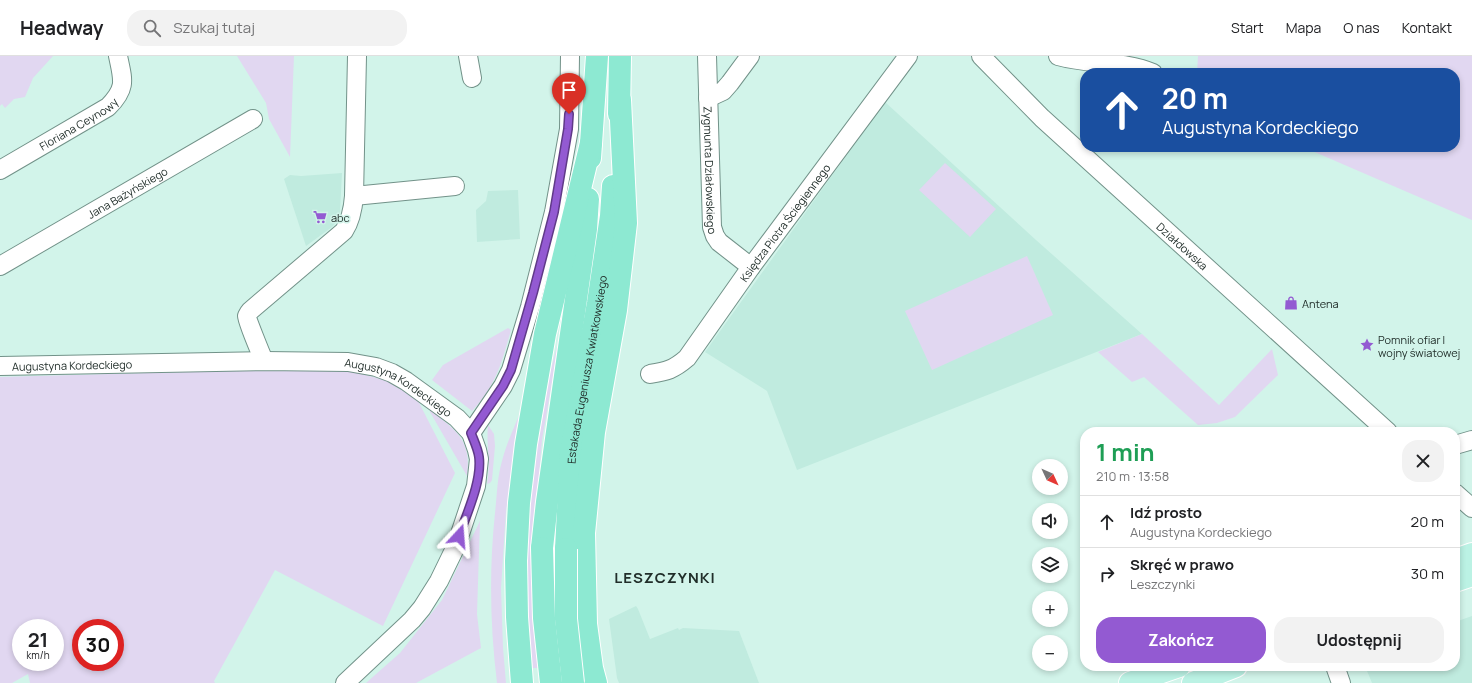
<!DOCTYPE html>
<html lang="pl">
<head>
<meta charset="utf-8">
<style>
  :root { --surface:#fff; --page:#f2f2f2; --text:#202124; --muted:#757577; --line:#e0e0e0; --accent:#935ad2 }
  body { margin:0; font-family:Manrope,sans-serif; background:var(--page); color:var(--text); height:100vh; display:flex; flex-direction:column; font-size:15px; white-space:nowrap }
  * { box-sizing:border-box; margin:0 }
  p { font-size:13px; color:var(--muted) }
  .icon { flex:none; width:22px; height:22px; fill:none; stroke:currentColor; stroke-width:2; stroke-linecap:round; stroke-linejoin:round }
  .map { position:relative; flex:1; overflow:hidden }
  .panel { position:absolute; left:1080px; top:371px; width:380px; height:244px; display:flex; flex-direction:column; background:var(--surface); border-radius:16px; box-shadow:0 2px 6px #0003 }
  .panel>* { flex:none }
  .hud { position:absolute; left:1080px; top:12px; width:380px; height:84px; border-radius:16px; box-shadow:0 2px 6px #0003; background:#1a4fa0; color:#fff; overflow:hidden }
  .needle { width:26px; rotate:134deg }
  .controls { position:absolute; left:1032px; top:403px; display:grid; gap:8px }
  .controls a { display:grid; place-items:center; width:36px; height:36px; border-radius:50%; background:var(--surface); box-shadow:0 2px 6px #0003; font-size:20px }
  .speed { position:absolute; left:12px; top:563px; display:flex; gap:8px; font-size:20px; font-weight:700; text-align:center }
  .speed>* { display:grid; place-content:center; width:52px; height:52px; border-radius:50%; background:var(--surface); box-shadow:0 2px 6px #0003; line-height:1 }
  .speed small { font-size:10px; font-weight:400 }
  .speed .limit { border:6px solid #d22; background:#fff; color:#111 }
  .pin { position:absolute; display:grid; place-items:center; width:34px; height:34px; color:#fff; margin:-41px -17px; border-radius:50% 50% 50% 0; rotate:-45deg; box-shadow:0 0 4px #0007 }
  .pin .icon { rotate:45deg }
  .me { position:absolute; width:44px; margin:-22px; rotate:19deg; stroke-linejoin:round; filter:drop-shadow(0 0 3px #0008) }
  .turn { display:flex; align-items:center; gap:14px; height:84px; padding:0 16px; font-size:18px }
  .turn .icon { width:52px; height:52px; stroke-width:2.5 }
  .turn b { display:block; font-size:28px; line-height:34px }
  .round { display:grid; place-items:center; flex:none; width:42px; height:42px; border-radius:16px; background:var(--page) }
  .overview { display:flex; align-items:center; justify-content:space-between; height:68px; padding:0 16px }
  h1 { font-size:24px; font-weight:700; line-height:30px; color:#1e9e55 }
  .button { display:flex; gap:8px; margin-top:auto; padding:8px 16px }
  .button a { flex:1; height:46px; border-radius:16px; background:var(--accent); color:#fff; font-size:16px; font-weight:700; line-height:46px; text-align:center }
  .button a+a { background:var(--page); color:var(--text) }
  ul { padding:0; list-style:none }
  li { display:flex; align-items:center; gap:12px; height:52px; padding:0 16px; border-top:1px solid var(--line) }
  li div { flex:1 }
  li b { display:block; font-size:15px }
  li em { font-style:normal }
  header { display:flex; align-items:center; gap:24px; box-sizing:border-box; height:56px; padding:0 20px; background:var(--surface); border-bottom:1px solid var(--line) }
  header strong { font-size:19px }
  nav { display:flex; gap:22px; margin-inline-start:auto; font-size:14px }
  .search { width:280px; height:36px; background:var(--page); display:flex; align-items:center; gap:10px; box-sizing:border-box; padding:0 14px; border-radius:16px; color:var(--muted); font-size:15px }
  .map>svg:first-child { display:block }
</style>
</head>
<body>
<header>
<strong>Headway</strong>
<div class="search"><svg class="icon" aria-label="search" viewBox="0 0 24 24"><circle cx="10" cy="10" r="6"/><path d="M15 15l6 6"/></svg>Szukaj tutaj</div>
<nav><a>Start</a><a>Mapa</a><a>O nas</a><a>Kontakt</a></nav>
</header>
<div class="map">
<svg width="1472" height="627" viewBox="0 0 1472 627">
  <rect width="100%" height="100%" fill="#d2f4ea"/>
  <g fill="#c0ebdf">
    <path d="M885,46L1036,184L1142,278L797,414L767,335L705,296Z"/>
    <path d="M342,117L340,156L338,163L332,171L306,190L284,123L290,119L301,120Z"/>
    <path d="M518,134L520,183L477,186L476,154L486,145L488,135Z"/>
    <path d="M636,550L638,553L650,583L678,572L679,574L683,572L739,575L759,627H619L617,622L609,563Z"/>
    <path d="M1472,560V627H1372L1365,610H1455V566Z"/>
  </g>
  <g fill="#e1d7f1" fill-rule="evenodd">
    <path d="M0,0H53L33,22L25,41L14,43L5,52L2,48L0,50Z"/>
    <path d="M237,0H294L290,101L269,63L266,47Z"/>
    <path d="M1198,0H1472V164L1303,91H1455V17H1197Z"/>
    <path d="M945,107L996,153L970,181L919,134Z"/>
    <path d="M1027,200L1053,259L932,314L905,255Z"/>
    <path d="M508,272L511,274C502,306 496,330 472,355L432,324L443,309Z"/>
    <path d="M1142,278L1219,349L1272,293L1278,319L1235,361L1217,367L1198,369L1144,321L1132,326L1098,296Z"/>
    <path d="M560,279L542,384L533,492V561L538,612H529L525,562L527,455L537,382L548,325Z"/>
    <path d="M289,313L351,315L411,331L455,417L383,570L275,514L214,625L215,627H30L28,618L12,627H0V321ZM21,572H55V606H21ZM81,572H115V606H81Z"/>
    <path d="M525,346L506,455L501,532L503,592L506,627H497C490,570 489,514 495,457C497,440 497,422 502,405C507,385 517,365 525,346Z"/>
    <path d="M430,354C456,374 472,384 467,420L430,356Z"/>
    <path d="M488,369L494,378L495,390L492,424L490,427L487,428C491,407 486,390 488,369Z"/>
    <path d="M480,465L477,558L481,592L416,627H366L400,597L442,544Z"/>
  </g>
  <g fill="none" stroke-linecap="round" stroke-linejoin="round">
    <g stroke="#729289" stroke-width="20">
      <g id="minor">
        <path d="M468,0L472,22"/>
        <path id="s1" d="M707,0L712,171L715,180L719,186L751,211"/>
        <path id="s2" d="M981,0L1042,62L1388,376"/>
        <path d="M1058,0C1089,9 1122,4 1153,17"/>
        <path d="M708,42L723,35L730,27L750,0"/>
        <path id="s3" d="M0,114L108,51C127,32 123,24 118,0"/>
        <path d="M354,140L455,130"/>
        <path id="s4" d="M0,210L253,63"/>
        <path d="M264,305C261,298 247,264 247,260C248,258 249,256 250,255L344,175C351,164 353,153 354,140L357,0"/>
        <path id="s5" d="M0,310L264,305L348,306L376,311L392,317L406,325L457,362L471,377L477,394L479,403L476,430L456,490L439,525L422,552L412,564L345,627"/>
        <path id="s6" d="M650,318C667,315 673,314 687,302L751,211L908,0"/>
        <path d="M471,377L503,330L511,314L530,251L554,156L569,73L570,0"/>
        <path d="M1455,389L1472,384"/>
        <path d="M1455,437L1472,452"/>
        <path d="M1335,610L1341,627"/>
      </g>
    </g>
    <g stroke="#fff" stroke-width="24">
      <g id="major">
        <path d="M1455,504L1472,498"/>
        <path d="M1455,525L1472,519"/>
        <path d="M1130,627L1179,610"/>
        <path d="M1193,627L1236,610"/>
      </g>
    </g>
    <g stroke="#fff" stroke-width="24">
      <g id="highway">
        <path d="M619,58L620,0"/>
        <path d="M590,102L597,0"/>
        <path d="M542,492L547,446L586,173L588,143"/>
        <path id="s7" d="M566,493L571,397L598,247L611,160L613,130"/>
        <path d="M522,627L517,561L516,505L519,447L526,388L545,278L591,87"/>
        <path d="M596,627L592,612L586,568L584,477L594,376L616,254L626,167L620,44"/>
      </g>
    </g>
    <use href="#minor" stroke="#fff" stroke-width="18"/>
    <use href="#major" stroke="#bbf2e4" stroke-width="22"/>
    <use href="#highway" stroke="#8de9d2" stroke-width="22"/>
    <g stroke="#fff" stroke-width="24" stroke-linecap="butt">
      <g id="highway-bridge">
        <path d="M542,492L544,562L551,627"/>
        <path d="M566,493V563L573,627"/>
      </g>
    </g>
    <use href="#highway-bridge" stroke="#8de9d2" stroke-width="22"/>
  </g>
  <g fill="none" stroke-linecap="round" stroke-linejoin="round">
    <g stroke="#603a88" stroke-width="10">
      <path id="route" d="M459,480C467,457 482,425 479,401C478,393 474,385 471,377L503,330L511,314L533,237L554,156L568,73L569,58"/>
    </g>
    <use href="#route" stroke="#935ad2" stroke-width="7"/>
  </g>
  <defs>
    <g id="supermarket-bare" transform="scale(1.08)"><path d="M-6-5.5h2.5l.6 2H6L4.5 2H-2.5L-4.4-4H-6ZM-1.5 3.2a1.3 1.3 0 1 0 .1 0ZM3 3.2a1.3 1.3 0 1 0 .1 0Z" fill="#935ad2" stroke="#d2f4ea" stroke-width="2.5" paint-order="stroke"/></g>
    <g id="shop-bare" transform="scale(1.08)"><path d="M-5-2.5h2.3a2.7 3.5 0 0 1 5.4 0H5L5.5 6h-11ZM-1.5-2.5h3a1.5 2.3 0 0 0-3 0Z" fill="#935ad2" stroke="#d2f4ea" stroke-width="2.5" paint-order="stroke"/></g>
    <g id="sight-bare" transform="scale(1.08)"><path d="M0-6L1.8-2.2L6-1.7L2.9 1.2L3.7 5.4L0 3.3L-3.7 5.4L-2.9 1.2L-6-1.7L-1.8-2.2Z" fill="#935ad2" stroke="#d2f4ea" stroke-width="2.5" paint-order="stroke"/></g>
  </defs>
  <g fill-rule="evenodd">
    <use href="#supermarket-bare" x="320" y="161"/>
    <use href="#shop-bare" x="1291" y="247"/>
    <use href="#sight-bare" x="1367" y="289"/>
  </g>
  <g text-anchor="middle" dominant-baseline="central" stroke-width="3" stroke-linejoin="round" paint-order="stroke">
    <g font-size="11" fill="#212e2a" stroke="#d2f4ea">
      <text stroke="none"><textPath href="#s3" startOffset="91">Floriana Ceynowy</textPath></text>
      <text stroke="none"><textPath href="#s1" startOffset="114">Zygmunta Działowskiego</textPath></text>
      <text stroke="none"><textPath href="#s4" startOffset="147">Jana Bażyńskiego</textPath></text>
      <text stroke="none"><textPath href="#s6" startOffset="208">Księdza Piotra Ściegiennego</textPath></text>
      <text stroke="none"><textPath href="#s2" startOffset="277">Działdowska</textPath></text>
      <text stroke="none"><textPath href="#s5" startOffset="72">Augustyna Kordeckiego</textPath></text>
      <text stroke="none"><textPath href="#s7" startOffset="181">Estakada Eugeniusza Kwiatkowskiego</textPath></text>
      <text stroke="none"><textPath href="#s5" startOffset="405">Augustyna Kordeckiego</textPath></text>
    </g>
    <g font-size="11" fill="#212e2a" stroke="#d2f4ea" text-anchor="start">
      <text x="331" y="161">abc</text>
      <text x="1302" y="247">Antena</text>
      <text x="1378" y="283">Pomnik ofiar I<tspan x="1378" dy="13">wojny światowej</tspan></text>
    </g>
    <g font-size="15" font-weight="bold" letter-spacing="1" fill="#212e2a" stroke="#d2f4ea">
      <text x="665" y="521">LESZCZYNKI</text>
    </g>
  </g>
</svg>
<div class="controls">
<a><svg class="needle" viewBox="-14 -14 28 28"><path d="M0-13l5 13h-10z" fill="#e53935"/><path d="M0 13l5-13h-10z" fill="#757577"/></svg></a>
<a><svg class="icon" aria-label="sound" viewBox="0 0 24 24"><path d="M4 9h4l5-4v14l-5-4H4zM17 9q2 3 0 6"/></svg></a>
<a><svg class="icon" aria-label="layers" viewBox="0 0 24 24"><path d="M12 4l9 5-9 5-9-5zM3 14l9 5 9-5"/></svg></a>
<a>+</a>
<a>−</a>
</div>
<div class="speed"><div>21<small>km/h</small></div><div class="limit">30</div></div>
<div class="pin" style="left:569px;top:58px;background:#d93025"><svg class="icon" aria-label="arrive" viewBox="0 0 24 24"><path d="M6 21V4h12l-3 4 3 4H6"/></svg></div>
<svg class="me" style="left:459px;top:480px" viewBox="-20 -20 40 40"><path d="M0-17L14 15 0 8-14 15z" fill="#935ad2" stroke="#fff" stroke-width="4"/></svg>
<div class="hud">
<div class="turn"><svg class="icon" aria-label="ahead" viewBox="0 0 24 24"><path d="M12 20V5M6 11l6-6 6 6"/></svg><div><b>20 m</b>Augustyna Kordeckiego</div></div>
</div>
<section class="panel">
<div class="overview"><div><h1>1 min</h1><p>210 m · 13:58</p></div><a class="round"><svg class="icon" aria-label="close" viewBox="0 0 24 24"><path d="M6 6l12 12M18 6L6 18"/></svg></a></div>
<ul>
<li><svg class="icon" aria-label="ahead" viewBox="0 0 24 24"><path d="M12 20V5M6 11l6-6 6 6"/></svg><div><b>Idź prosto</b><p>Augustyna Kordeckiego</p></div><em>20 m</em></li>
<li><svg class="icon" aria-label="right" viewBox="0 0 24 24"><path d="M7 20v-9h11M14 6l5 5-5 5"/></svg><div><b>Skręć w prawo</b><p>Leszczynki</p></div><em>30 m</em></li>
</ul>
<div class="button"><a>Zakończ</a><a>Udostępnij</a></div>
</section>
</div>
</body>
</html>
